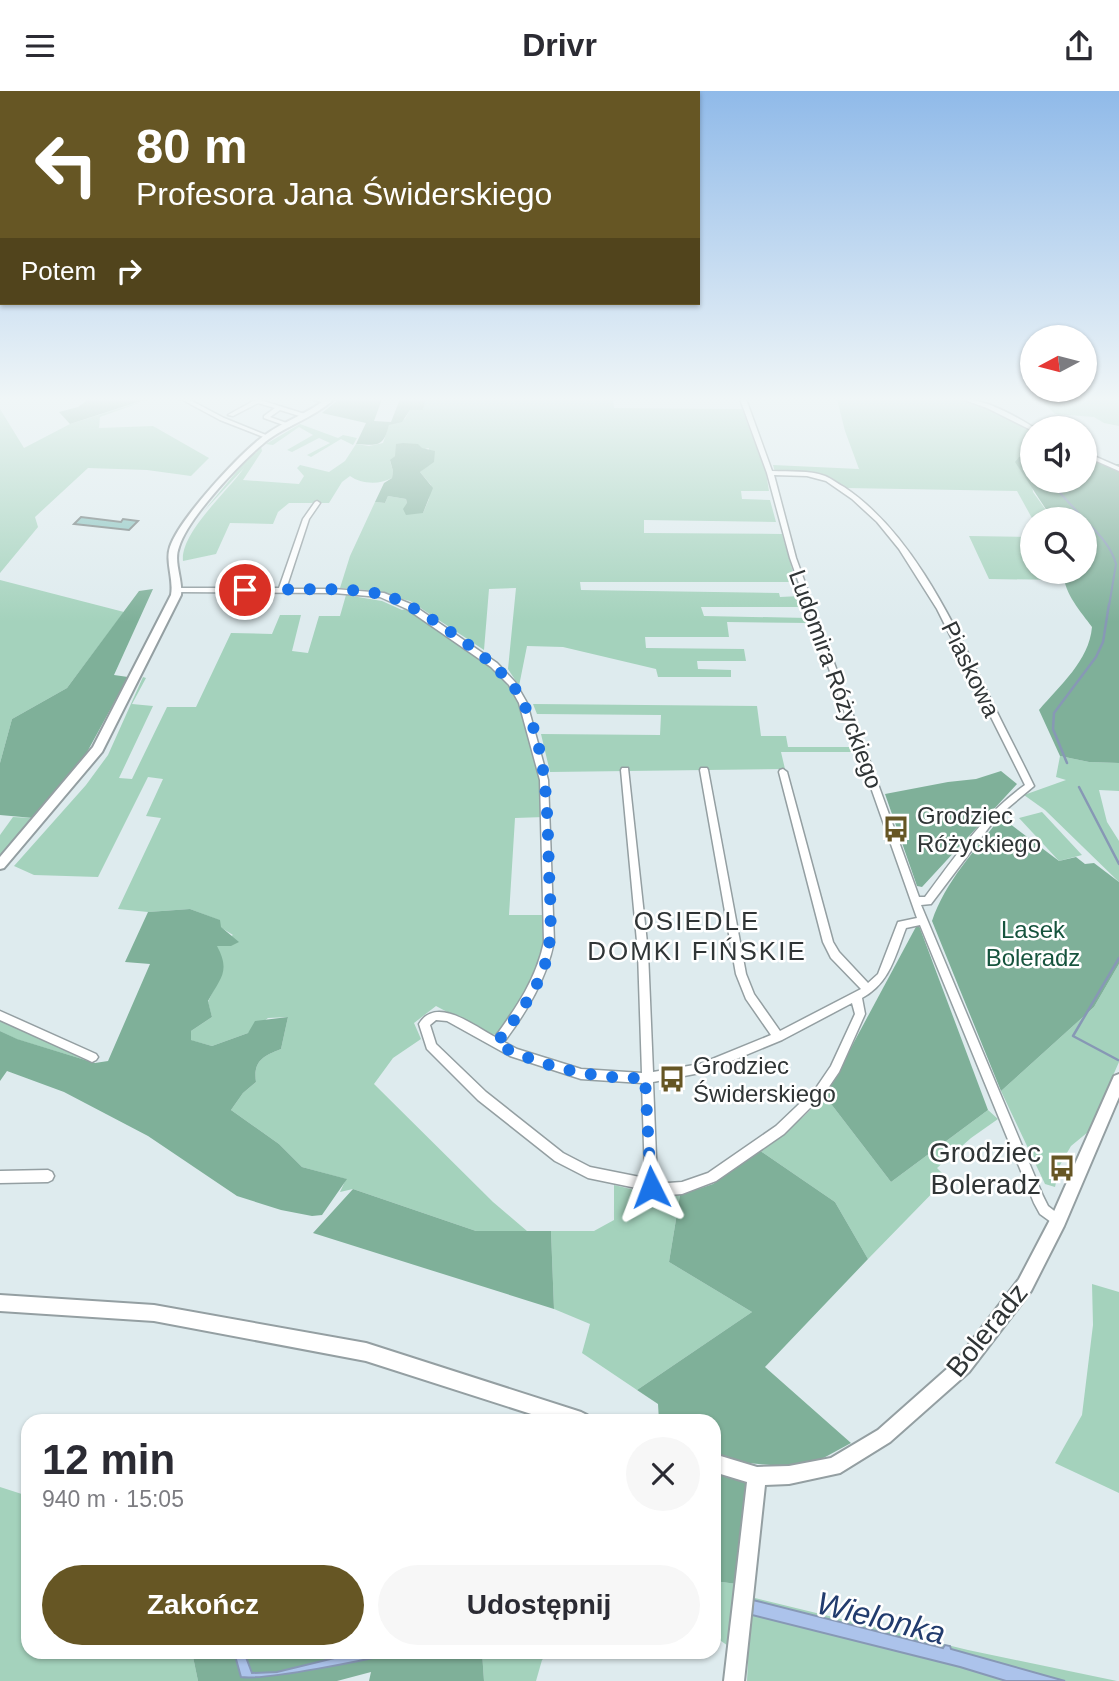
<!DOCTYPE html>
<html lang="pl">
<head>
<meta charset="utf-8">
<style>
  :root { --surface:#fff; --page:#f7f7f7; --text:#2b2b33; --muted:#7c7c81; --accent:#665624 }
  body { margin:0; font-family:Helvetica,sans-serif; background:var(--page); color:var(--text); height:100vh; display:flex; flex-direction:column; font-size:26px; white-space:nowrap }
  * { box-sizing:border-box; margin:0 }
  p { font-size:23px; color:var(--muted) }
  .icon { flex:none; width:38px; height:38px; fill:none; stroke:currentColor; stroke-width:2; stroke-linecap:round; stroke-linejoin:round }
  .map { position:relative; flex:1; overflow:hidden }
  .panel { position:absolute; left:21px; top:1323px; width:700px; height:245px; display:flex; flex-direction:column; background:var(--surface); border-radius:21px; box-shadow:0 2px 5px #0004 }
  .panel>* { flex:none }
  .top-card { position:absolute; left:0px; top:0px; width:700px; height:214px; box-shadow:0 2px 5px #0004; background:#665624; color:#fff; overflow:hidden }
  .needle { width:46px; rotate:263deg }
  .controls { position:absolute; left:1020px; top:234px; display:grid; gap:14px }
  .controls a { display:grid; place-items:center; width:77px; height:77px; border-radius:50%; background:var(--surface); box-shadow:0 2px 5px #0004; font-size:35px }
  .pin { position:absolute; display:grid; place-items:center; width:60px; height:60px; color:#fff; margin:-30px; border:4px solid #fff; border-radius:50%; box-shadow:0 2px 7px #0007 }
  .me { position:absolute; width:77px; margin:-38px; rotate:357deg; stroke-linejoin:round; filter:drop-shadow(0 0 5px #0008) }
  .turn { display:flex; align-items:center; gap:24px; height:147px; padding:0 21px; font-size:32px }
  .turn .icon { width:91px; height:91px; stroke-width:2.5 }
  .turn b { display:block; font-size:49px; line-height:60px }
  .then { display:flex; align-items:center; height:66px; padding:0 21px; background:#0003; gap:14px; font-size:26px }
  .round { display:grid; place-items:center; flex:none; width:74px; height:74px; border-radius:37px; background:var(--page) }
  .summary { display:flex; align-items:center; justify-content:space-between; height:119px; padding:0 21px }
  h1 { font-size:42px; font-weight:700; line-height:52px }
  .primary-button { display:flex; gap:14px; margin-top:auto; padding:14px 21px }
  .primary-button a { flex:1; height:80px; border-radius:42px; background:var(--accent); color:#fff; font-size:28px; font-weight:700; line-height:80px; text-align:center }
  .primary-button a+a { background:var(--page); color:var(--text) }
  header { display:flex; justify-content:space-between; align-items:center; height:91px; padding:0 21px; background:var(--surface); font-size:32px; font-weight:700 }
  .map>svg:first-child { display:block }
</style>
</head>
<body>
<header><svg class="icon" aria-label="menu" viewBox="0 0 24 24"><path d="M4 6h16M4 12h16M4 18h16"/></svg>Drivr<svg class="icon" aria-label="share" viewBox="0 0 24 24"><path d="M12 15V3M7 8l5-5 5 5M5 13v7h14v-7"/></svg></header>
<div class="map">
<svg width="1119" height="1590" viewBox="0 0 1119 1590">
  <rect width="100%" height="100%" fill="#deebee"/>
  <g fill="#a4d2bc">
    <path d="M150,308L100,326L99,337L153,335L209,367L191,385L147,379L88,377L35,426L38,436L0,482V318L24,357L70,333Z"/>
    <path d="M426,308H613L614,317L742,318L766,382L769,400H741L742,408L770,409L776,431L644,429V442L782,443L796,491H580L581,499L779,502L780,506L800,505L803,516H701L704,525L808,527L810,532L727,531L729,546H645L646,557L744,558L746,570H697L698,578L731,579V586H658L656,578L563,556L527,555L519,595L508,578L516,497L489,498L484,559L410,510L366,499L340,497L350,465L375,411L385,412L388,405L406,408L407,412L423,422L429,408L431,394L420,381L426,375L429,357L395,365L390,370L393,380L392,387C379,394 361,393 350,385L342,391L329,412H289L278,421L273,433L230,432L216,463L183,470C180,442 228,400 244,377L203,421L252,362H256L258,356L261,355L262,360L243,389L299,393L304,385L297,377L300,374L329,381L345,370L356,353L369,355L383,352L389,334L405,328L410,319H423Z"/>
    <path d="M837,308H968L998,318L1032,338V365L1027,364L1033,401L1053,429H1033L1017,400L846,397L826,385L775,381L773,374L859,378L845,340Z"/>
    <path d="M1017,308H1119V335L1104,332L1094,326L1055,323L1042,310Z"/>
    <path d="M300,333L338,347L343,344L357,347L353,354L341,348L311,366L307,364L330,352L319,347L292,361L287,359L313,344L299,336L273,354L266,353Z"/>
    <path d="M969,445L1032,446V481H1064L1063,489L989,488Z"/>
    <path d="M0,489L124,521L67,597L12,628L0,672Z"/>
    <path d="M346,504L382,510L402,519L408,517C438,538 474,558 499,584C530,615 542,683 544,726L515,727L509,824H547C544,876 529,903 498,943L490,944L436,915L414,932L421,948L393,967L374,993L493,1111L527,1140H476L353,1098L340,1101L346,1088L302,1076L279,1053L231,1019L243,1002L256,991C253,970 263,965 281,958L288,926L268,927L248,942L212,955L190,949L191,940L212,926L208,911L214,898L216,855L233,844L220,836L219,829L190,818L148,821L118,818L161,727L146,725L163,688L148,686L98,786L34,784L14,775L86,694L108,664L143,586L146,587L132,613L153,615L119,687L132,688L167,616H196L231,542L272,543L280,524H301L292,560L308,562L319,525H340Z"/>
    <path d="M533,613L757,615L761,645H786L788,656H851L852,661H781L785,678L550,681L541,643L660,644L661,624L537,623Z"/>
    <path d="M1060,665L1089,671L1119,672V700L1099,699L1107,731L1119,750V791L1045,719L1024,704L1066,689L1056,686Z"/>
    <path d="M1042,721L1082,764L1059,770L1019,727Z"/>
    <path d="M13,726L33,727L0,764V744Z"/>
    <path d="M1119,873V971L1088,1041L1071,1055L1060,1074L1055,1096L1045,1093L1001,1000L1094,916Z"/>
    <path d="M0,928L95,972L16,948L0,940Z"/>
    <path d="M825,1005L891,1091L988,1019L998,1028L971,1047L937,1077L947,1087L868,1168L835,1111L759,1059L803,1026Z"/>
    <path d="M614,1094L648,1102L680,1104L669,1171L752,1221L637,1299L582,1262L590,1233L554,1218L551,1140H594L614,1129Z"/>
    <path d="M1092,1193L1119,1201V1402L1055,1372L1082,1324L1093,1234Z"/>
    <path d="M0,1396L28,1405V1561H192L198,1590H0Z"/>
    <path d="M714,1490L737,1493L755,1507L968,1559L1117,1590H747L748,1569L714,1545Z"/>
    <path d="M482,1561H550L542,1569L536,1590H484Z"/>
  </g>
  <g fill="#7fb099">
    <path d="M89,308H147L70,333L59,321L78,316Z"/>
    <path d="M339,308H382L374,330L391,331L400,308H426L423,319H410L402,331L389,334C383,357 378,354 356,353L366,332L322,322Z"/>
    <path d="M403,352L418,353L422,357L435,360L434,371L420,381L433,397L423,422L406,424L403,418L407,412L406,408L388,405L385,412L375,411L384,392L392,387L393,380L390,369L395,365L396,353Z"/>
    <path d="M1085,363L1108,373H1119V672L1089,671L1060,665L1039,619C1060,594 1089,570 1092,536C1081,521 1062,500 1064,481H1085V429H1053L1015,371L1019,366L1032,365V390H1085Z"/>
    <path d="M153,498L114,584L128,586L86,663L33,727L0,724V672L12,628L67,597L139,500Z"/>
    <path d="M1001,680L1017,693L922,796L917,795L885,703L948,691L976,688Z"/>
    <path d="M1001,726L1059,770L1076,766L1085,773L1094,772L1119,791V873L1094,916L1001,1000L932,830C945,791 976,758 1001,726Z"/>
    <path d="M190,818L220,829L221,836L239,851L231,855H217C231,881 220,887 208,910L212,926L191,940V949L212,955L248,942L255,930L288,926L281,958C263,965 253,970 256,991L243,1002L231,1019L279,1053L302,1076L347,1088L322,1124L312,1125L281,1119L237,1105L148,1045L64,1001L7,980L0,990V940L17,948L95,972L108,970L150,873L125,871L148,821Z"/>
    <path d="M918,832L988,1019L891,1091L825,1005Z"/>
    <path d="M759,1059L835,1111L868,1168L765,1276L851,1352L805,1377L748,1372L737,1493L714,1490V1330H659L658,1313L637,1299L752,1221L669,1171L680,1104L713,1093Z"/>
    <path d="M353,1098L476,1140H551L554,1218L313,1142Z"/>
    <path d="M192,1561H482L484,1590H369L371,1581L337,1590H198Z"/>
  </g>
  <g fill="#acc3eb" stroke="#8798b5" stroke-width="2">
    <path d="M753,1509L943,1557L945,1554L950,1555L951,1558L1065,1590H1006L960,1576L752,1524Z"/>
    <path d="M234,1561H244L252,1582L277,1581L359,1561H400C370,1568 265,1590 241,1586Z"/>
  </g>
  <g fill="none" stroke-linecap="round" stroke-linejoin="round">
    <g stroke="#8798b5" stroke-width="2">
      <path d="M1060,390V402L1085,429"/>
      <path d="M1085,429C1098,442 1111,455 1116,473L1109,515"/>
    </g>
    <g stroke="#8798b5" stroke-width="2.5">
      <path d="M1067,672L1053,638L1054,622L1096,566L1103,551L1109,513"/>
      <path d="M1079,696L1119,773"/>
      <path d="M1118,969L1073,945L1119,867"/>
    </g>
  </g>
  <path fill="#85c1bc" stroke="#697574" stroke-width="2" d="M81,426L121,431L123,428L138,430L129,439L74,433Z"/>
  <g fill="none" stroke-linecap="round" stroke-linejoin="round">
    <g stroke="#949fa2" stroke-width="3">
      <g id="minor">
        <path d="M181,308H188L224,327L271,346L266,347L220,329Z"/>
        <path d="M257,308L308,324L309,325L306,327L280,319L270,326L292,334L289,336L264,327V325L275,317L258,312L233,325L228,324Z"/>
        <path d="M311,308H324L331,311L328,313Z"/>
        <path d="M740,308H746L772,380C790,381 809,379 825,385C832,388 838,393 844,396C914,443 955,536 991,609C1005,638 1020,666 1034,695L1003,721L990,735L931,813L921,814L1043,1105L1048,1115L1062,1126L1064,1130L1062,1134L1058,1136L1040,1123L1034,1112L920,834L906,837C895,865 890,892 862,907L865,923L839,981L824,1003L784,1043L716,1090L682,1103L668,1104L654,1101L651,1102L646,1099L588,1087L555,1070L478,1009L427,958L419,933C436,904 474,935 495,946C517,916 536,888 544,851L540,689L519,612L509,594L491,576L407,518L380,506L334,502L177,501L173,499L177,497H279L303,428L315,411L317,410L320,412L309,428L286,498H334L384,502L413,514L497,572L515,591L527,612L548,689L554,851C546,889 527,920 504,951L517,958L581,978L642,982L638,861L621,679L622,677H628L648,861L653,981L700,973L771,944L746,908L736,883L700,679L701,677H707L708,679L746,883L754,903L780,940L861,898L831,867L823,851L779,681L780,679L783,678L787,681L833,851L839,861L868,892L878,883L898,831L917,827L790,467L767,382ZM774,384L807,385L826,390L852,408L877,431L899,458L937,518L1025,694C983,724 955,766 925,806H919L796,467ZM852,912L855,923L831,975L816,997L776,1035L708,1082L682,1091L668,1092L657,1090L653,991L705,981L782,949ZM436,929L447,930L510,965L581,988L642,992L645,1087L590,1076L563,1062L486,1001L436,953L430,934Z"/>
        <path d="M962,308C985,308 1016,325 1036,338L1031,339L987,317Z"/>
        <path d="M1085,361L1119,376V380L1085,365Z"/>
        <path d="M0,920L96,963L98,966L96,969L92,971L88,969L0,929Z"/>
        <path d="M48,1079L52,1081L54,1085L52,1089L48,1091L0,1092V1080Z"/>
      </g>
    </g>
    <g stroke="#949fa2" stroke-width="4">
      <g id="tertiary">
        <path d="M326,308H334C315,326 290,333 269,348C244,367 188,426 179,456C173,471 183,488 181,504L102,661L4,777L0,778V766L93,656L171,504C174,488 165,471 170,456C179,428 240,362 265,344C284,330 307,323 326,308Z"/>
        <path d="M1119,983V1006L1064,1135L1031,1200L969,1281L890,1351L840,1382L789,1393L765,1394L744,1590H724L747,1391L714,1381V1363L757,1376L789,1375L831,1367L878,1339L957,1269L1019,1188L1052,1125L1114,985Z"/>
        <path d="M0,1204L154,1214L366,1252L581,1321L587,1324L590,1330H553L366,1270L154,1230L0,1220Z"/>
      </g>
    </g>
    <use href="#minor" fill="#fff" fill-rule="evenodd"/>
    <use href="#tertiary" fill="#fff" fill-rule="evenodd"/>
  </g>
  <linearGradient id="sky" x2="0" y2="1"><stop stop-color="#90bae9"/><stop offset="0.58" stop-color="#f0f6f7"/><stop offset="1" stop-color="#f0f6f7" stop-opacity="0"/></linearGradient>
  <rect width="1119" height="531" fill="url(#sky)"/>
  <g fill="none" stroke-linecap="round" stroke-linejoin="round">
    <path stroke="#1a73e8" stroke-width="12" stroke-dasharray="0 21.6" d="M245,499C285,500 357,493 393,507C425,520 498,571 516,599C549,652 547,721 549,781C550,809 553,839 547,866C539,899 516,926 496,953C543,976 593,988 645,987L651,1096"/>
  </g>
  <defs>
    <g id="bus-bare" transform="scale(2.1)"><path d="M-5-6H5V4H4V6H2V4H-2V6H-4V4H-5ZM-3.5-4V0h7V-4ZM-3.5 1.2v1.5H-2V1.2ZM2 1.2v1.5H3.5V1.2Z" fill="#665624" stroke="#fff" stroke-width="2.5" paint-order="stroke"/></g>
  </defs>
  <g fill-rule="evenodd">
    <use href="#bus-bare" x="896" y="738"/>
    <use href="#bus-bare" x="672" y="988"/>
    <use href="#bus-bare" x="1062" y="1077"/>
  </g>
  <g text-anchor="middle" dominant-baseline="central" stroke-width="5" stroke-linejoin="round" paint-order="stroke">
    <g font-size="24" fill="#303536" stroke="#fff">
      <text transform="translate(971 578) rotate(64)">Piaskowa</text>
      <text transform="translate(836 588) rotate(70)">Ludomira Różyckiego</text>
    </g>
    <g font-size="24" fill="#303536" stroke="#fff" text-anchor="start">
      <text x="917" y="724">Grodziec<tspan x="917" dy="28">Różyckiego</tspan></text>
      <text x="693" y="974">Grodziec<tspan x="693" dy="28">Świderskiego</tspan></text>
    </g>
    <g font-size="24" fill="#16543e" stroke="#fff">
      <text x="1033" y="838">Lasek<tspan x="1033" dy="28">Boleradz</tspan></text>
    </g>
    <g font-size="26" letter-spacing="2" fill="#303536" stroke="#fff">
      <text x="697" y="830">OSIEDLE<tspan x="697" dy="30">DOMKI FIŃSKIE</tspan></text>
    </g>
    <g font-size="28" fill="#303536" stroke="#fff" text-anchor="end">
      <text x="1041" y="1061">Grodziec<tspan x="1041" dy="32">Boleradz</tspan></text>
    </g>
    <g font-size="28" fill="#303536" stroke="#fff">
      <text transform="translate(987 1239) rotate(-51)">Boleradz</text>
    </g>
    <g font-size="32" font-style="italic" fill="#223c6e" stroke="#fff">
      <text transform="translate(881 1527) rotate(14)">Wielonka</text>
    </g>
  </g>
</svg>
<div class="controls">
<a><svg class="needle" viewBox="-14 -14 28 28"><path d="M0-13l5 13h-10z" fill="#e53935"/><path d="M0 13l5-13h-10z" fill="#7c7c81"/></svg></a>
<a><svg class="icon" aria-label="sound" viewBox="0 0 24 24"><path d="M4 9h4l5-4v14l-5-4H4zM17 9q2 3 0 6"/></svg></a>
<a><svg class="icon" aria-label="search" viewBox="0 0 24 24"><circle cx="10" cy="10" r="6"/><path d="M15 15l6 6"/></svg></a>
</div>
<div class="pin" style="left:245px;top:499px;background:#d93025"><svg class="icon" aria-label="arrive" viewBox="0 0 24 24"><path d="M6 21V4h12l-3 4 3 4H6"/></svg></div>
<svg class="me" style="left:651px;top:1096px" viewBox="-20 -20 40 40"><path d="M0-17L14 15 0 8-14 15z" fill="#1a73e8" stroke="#fff" stroke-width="4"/></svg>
<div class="top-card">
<div class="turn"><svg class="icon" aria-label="left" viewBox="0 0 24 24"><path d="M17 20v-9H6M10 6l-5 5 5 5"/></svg><div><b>80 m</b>Profesora Jana Świderskiego</div></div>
<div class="then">Potem<svg class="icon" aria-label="right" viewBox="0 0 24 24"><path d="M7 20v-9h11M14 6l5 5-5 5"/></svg></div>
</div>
<section class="panel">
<div class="summary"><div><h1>12 min</h1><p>940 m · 15:05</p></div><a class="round"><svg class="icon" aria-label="close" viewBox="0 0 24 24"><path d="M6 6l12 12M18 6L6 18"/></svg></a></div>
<div class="primary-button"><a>Zakończ</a><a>Udostępnij</a></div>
</section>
</div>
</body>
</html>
